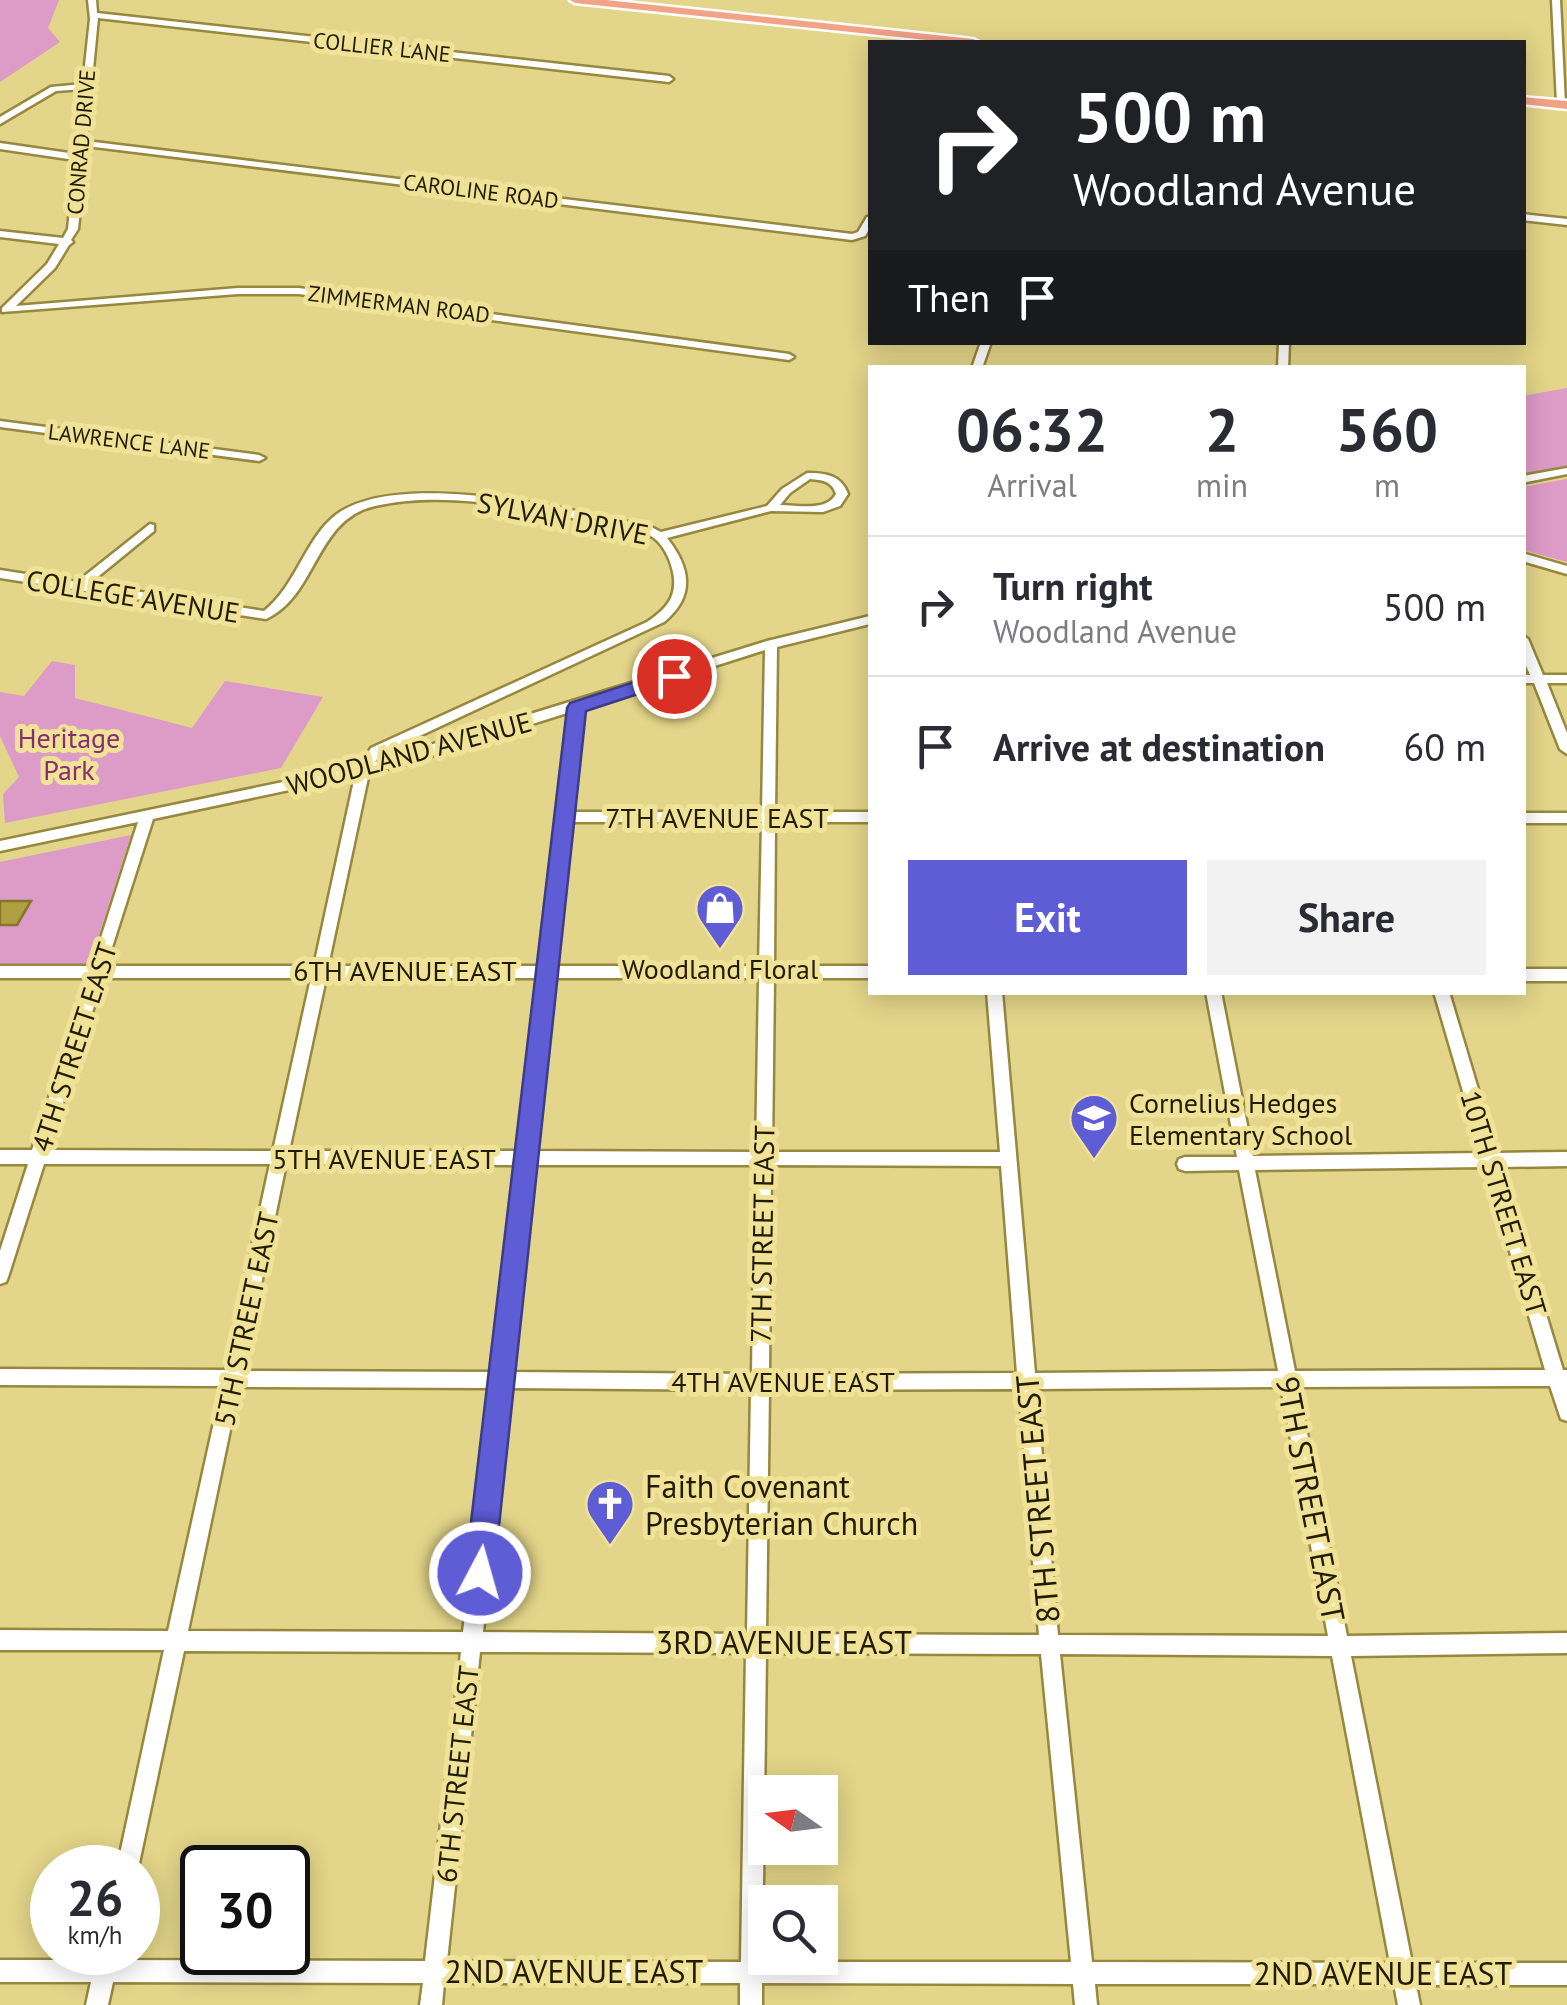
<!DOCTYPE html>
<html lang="en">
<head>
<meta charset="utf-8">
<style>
  :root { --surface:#fff; --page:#f2f2f3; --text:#2b2b33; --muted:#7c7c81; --line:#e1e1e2; --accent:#5e5dd5 }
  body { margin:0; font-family:"PT Sans",sans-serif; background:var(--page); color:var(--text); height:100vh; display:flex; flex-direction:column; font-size:38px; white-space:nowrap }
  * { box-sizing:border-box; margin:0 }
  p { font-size:32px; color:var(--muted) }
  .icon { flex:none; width:55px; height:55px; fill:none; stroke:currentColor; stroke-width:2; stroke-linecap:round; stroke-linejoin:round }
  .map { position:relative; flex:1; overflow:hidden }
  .drawer { position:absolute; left:868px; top:365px; width:658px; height:630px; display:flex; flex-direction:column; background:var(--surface); border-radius:0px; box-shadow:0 5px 25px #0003 }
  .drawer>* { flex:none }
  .top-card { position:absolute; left:868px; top:40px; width:658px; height:305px; border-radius:0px; box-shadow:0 5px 25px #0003; background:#202124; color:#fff; overflow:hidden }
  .needle { width:65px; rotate:284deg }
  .tools { position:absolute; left:748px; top:1775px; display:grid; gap:20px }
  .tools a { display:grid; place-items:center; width:90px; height:90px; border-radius:0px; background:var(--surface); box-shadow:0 5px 25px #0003; font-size:50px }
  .speed { position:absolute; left:30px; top:1845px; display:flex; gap:20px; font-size:50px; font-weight:700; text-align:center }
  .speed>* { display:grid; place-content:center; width:130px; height:130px; border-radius:50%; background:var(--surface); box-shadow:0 5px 25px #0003; line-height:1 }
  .speed small { font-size:25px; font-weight:400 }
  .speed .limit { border:5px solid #111; border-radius:15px; background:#fff; color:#111 }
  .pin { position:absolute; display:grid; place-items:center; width:85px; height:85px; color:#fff; margin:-42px; border:5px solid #fff; border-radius:50%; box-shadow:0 2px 10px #0007 }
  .me { position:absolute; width:110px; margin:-55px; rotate:6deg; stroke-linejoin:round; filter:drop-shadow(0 0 8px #0008) }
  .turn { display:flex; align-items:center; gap:35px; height:210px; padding:0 40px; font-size:45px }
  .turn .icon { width:130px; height:130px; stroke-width:2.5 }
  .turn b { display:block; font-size:70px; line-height:85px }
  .then { display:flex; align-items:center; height:95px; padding:0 40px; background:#0003; gap:20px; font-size:38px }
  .eta { display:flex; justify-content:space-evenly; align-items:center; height:170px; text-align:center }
  .eta b { font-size:60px; font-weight:600; line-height:70px }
  .primary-button { display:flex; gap:20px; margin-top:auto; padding:20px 40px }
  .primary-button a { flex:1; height:115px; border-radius:0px; background:var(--accent); color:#fff; font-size:40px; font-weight:600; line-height:115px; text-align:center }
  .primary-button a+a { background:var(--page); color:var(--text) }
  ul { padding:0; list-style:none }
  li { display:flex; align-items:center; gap:30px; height:140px; padding:0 40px; border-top:2px solid var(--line) }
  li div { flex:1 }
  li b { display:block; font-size:38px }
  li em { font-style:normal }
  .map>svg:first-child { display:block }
</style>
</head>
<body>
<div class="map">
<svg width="1567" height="2005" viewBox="0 0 1567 2005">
  <rect width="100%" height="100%" fill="#e3d589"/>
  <g fill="#dd9bc8">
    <path d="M0,0H59L48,28L60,42L0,82Z"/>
    <path d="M1567,388V466L1523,475V396Z"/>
    <path d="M1567,479V562L1523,550V487Z"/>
    <path d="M52,661L75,665V698L192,728L225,681L323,697L281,768L5,823L3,794L19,777L0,736V692L24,696Z"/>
    <path d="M131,835L89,966L0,967V862Z"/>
  </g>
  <path fill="#b09f40" stroke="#84762a" stroke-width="2.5" d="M0,901H31L17,925H0Z"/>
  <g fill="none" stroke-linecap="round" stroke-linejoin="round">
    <g stroke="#96883e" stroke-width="5">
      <g id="minor">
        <path d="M88,0H96L97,13L669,76L673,79L669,82L98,18L86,141L852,234L858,232L867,217L870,216V228L865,236L852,240L86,146L78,229L71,240L73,242L69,245L55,268L16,306L238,288H299L789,354L794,357L789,360L299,294H238L2,312V308L47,264L59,244L0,237V231L63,238L68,229L75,160L0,149V143L76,154L83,89L56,91L0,124V117L51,87L83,84L90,19Z"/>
        <path d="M1552,0H1560L1565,104L1561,107L1557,104Z"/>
        <path d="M1522,214L1567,219V225L1522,220Z"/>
        <path d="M981,342H991L982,368H972Z"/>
        <path d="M1279,342H1289L1288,368H1278Z"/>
        <path d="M0,421L259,455L265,458L259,461L0,427Z"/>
        <path d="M1567,468V474L1522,483V476Z"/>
        <path d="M807,473C826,473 841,475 848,494L840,506L823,512L771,511L667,538C690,567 696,596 664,622L381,754L375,762L767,641L870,616V624L777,647L775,812H870V822H775L774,966H870V978H774L772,1152H1000L987,992H1002L1035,1373L1278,1371L1239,1170L1185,1171L1179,1169L1177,1164L1179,1159L1185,1157H1237L1206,992H1221L1253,1156L1481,1153L1434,992H1449L1497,1153L1567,1152V1166L1501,1167L1563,1370H1567V1421L1561,1419L1550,1386L1298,1387L1347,1636L1567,1633V1653L1351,1656L1412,1963H1567V1985H1416L1420,2005H1398L1394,1984H1095L1097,2005H1075L1073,1984L762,1983V2005H740V1983H444L442,2005H420L423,1983L113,1982L108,2005H86L91,1982H0V1960H95L97,1952H119L117,1960L425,1961L461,1652L184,1651L138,1868H117L164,1650H0V1630L168,1631L222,1386L0,1385V1369L225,1370L270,1164H44L8,1277L6,1282L0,1284V1251L28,1164H0V1150H32L88,978H0V966H92L138,822L0,851V841L360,766L371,748L647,622C666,609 678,597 673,572C670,558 662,541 649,535C633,527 613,526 596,523C526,508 446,490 375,506C315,519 317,596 266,619L0,578V570L77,582L150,524L154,525V531L89,584L264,611C297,585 305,538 337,514C402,468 577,511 651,527L661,532L767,506L782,489ZM810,479C822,480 832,481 836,494C826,512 799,505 780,505L790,493ZM765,650L762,812H572L583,708ZM570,712L540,966H328L369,773L400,766ZM355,776L314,966H106L153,819ZM571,822H762L759,966H555ZM103,978H311L273,1151L48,1150ZM326,978H539L519,1151H289ZM554,978H759L756,1152L535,1151ZM286,1164L517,1165L493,1372L243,1371ZM534,1165H755L752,1374L511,1372ZM771,1165L1001,1166L1017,1373L769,1374ZM1485,1167L1545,1370L1295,1371L1255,1170ZM239,1387L492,1388L463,1632L188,1631ZM1281,1387L1328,1636L1058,1635L1036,1389ZM509,1388L751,1390L747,1634L483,1632ZM1019,1389L1039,1635L766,1634L769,1390ZM480,1652L746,1653L741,1962L447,1961ZM766,1653L1041,1654L1071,1962H762ZM1060,1654L1332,1656L1390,1963L1092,1962Z"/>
        <path d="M1522,553L1567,566V574L1522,561Z"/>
        <path d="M1522,635L1528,639L1543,675H1567V683H1547L1567,733V754L1560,749L1534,683H1522V675H1530L1522,656Z"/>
        <rect x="1522" y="813" width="45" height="10"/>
        <rect x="1522" y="969" width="45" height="12"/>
      </g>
    </g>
    <g stroke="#fff" stroke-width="5">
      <g id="major">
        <path d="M570,0H606L973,39L979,42H946L575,3Z"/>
        <path d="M1522,97L1567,101V109L1522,104Z"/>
      </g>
    </g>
    <use href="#minor" fill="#fff" fill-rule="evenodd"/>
    <use href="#major" fill="#f2a286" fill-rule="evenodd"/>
  </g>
  <path fill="#5e5dd5" stroke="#3d3c8a" stroke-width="2.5" d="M674,669L681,671V680L586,711L494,1573L490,1583L480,1587L470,1583L465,1573L567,708L570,703Z"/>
  <defs>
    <g id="shop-pin" transform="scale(2.5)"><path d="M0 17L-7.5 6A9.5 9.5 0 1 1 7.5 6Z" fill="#5e5dd5" stroke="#f0e296"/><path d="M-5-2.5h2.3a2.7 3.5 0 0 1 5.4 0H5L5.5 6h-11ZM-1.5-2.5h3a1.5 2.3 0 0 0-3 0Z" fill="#fff"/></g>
    <g id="school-pin" transform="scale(2.5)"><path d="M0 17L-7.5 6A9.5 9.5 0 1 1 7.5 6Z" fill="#5e5dd5" stroke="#f0e296"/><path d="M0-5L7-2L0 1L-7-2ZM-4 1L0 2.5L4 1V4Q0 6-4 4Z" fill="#fff"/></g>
    <g id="church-pin" transform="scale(2.5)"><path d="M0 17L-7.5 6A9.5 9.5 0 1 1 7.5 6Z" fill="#5e5dd5" stroke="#f0e296"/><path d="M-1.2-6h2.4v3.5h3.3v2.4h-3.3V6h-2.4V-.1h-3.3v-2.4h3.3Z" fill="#fff"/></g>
  </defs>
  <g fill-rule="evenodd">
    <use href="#shop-pin" x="720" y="908"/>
    <use href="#school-pin" x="1094" y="1118"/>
    <use href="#church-pin" x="610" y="1504"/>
  </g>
  <g text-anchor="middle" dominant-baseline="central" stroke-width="10" stroke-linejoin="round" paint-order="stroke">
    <g font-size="22" fill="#211b00" stroke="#f0e296">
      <text transform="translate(382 47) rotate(6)">COLLIER LANE</text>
      <text transform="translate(81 142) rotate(-85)">CONRAD DRIVE</text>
      <text transform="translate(481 191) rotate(7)">CAROLINE ROAD</text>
      <text transform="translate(399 304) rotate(7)">ZIMMERMAN ROAD</text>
      <text transform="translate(129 441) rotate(7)">LAWRENCE LANE</text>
    </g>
    <g font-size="28" fill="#211b00" stroke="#f0e296">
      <text transform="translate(563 518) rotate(11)">SYLVAN DRIVE</text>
      <text transform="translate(133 596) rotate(9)">COLLEGE AVENUE</text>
      <text transform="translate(409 753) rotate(-15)">WOODLAND AVENUE</text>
      <text x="717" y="817">7TH AVENUE EAST</text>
      <text x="405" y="970">6TH AVENUE EAST</text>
      <text transform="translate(74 1047) rotate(-72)">4TH STREET EAST</text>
      <text x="384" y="1158">5TH AVENUE EAST</text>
      <text transform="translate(1504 1203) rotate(73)">10TH STREET EAST</text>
      <text transform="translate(762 1234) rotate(-89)">7TH STREET EAST</text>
      <text transform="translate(246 1319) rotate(-78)">5TH STREET EAST</text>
      <text x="783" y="1381">4TH AVENUE EAST</text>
      <text transform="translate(457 1774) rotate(-84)">6TH STREET EAST</text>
    </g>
    <g font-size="28" fill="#872d71" stroke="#f0e296">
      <text x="69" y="737">Heritage<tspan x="69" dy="32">Park</tspan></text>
    </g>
    <g font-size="28" fill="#211b00" stroke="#f0e296">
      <text x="720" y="968">Woodland Floral</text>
      <text x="1129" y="1102" text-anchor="start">Cornelius Hedges<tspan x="1129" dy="32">Elementary School</tspan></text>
    </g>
    <g font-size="32" fill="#211b00" stroke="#f0e296" text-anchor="start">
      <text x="645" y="1486">Faith Covenant<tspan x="645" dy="37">Presbyterian Church</tspan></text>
    </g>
    <g font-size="32" fill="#211b00" stroke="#f0e296">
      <text transform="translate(1037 1499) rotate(-95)">8TH STREET EAST</text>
      <text transform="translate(1311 1499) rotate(79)">9TH STREET EAST</text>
      <text x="784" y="1642">3RD AVENUE EAST</text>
      <text x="574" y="1971">2ND AVENUE EAST</text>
      <text x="1383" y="1973">2ND AVENUE EAST</text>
    </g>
  </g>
</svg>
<div class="tools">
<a><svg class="needle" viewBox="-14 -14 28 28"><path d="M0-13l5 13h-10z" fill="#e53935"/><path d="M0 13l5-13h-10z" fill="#7c7c81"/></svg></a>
<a><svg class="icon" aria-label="search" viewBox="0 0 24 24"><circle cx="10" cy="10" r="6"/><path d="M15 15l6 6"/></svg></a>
</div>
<div class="speed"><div>26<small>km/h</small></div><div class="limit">30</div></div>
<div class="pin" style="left:674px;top:676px;background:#d93025"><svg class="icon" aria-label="arrive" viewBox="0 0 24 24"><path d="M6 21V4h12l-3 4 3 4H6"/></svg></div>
<svg class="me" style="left:480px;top:1573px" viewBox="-20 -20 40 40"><circle r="17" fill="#5e5dd5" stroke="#fff" stroke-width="3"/><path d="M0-11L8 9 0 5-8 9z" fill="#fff"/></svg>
<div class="top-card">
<div class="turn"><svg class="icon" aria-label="right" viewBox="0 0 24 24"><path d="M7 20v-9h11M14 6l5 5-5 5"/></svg><div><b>500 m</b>Woodland Avenue</div></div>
<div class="then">Then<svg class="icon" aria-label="arrive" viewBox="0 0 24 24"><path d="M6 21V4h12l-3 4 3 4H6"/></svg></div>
</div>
<section class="drawer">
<div class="eta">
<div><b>06:32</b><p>Arrival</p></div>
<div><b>2</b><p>min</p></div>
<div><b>560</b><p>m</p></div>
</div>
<ul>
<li><svg class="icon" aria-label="right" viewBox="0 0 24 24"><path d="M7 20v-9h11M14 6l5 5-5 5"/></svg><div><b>Turn right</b><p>Woodland Avenue</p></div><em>500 m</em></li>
<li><svg class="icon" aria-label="arrive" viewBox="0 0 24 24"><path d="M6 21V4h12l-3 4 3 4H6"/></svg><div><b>Arrive at destination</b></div><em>60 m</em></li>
</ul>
<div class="primary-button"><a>Exit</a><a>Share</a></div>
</section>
</div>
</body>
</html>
